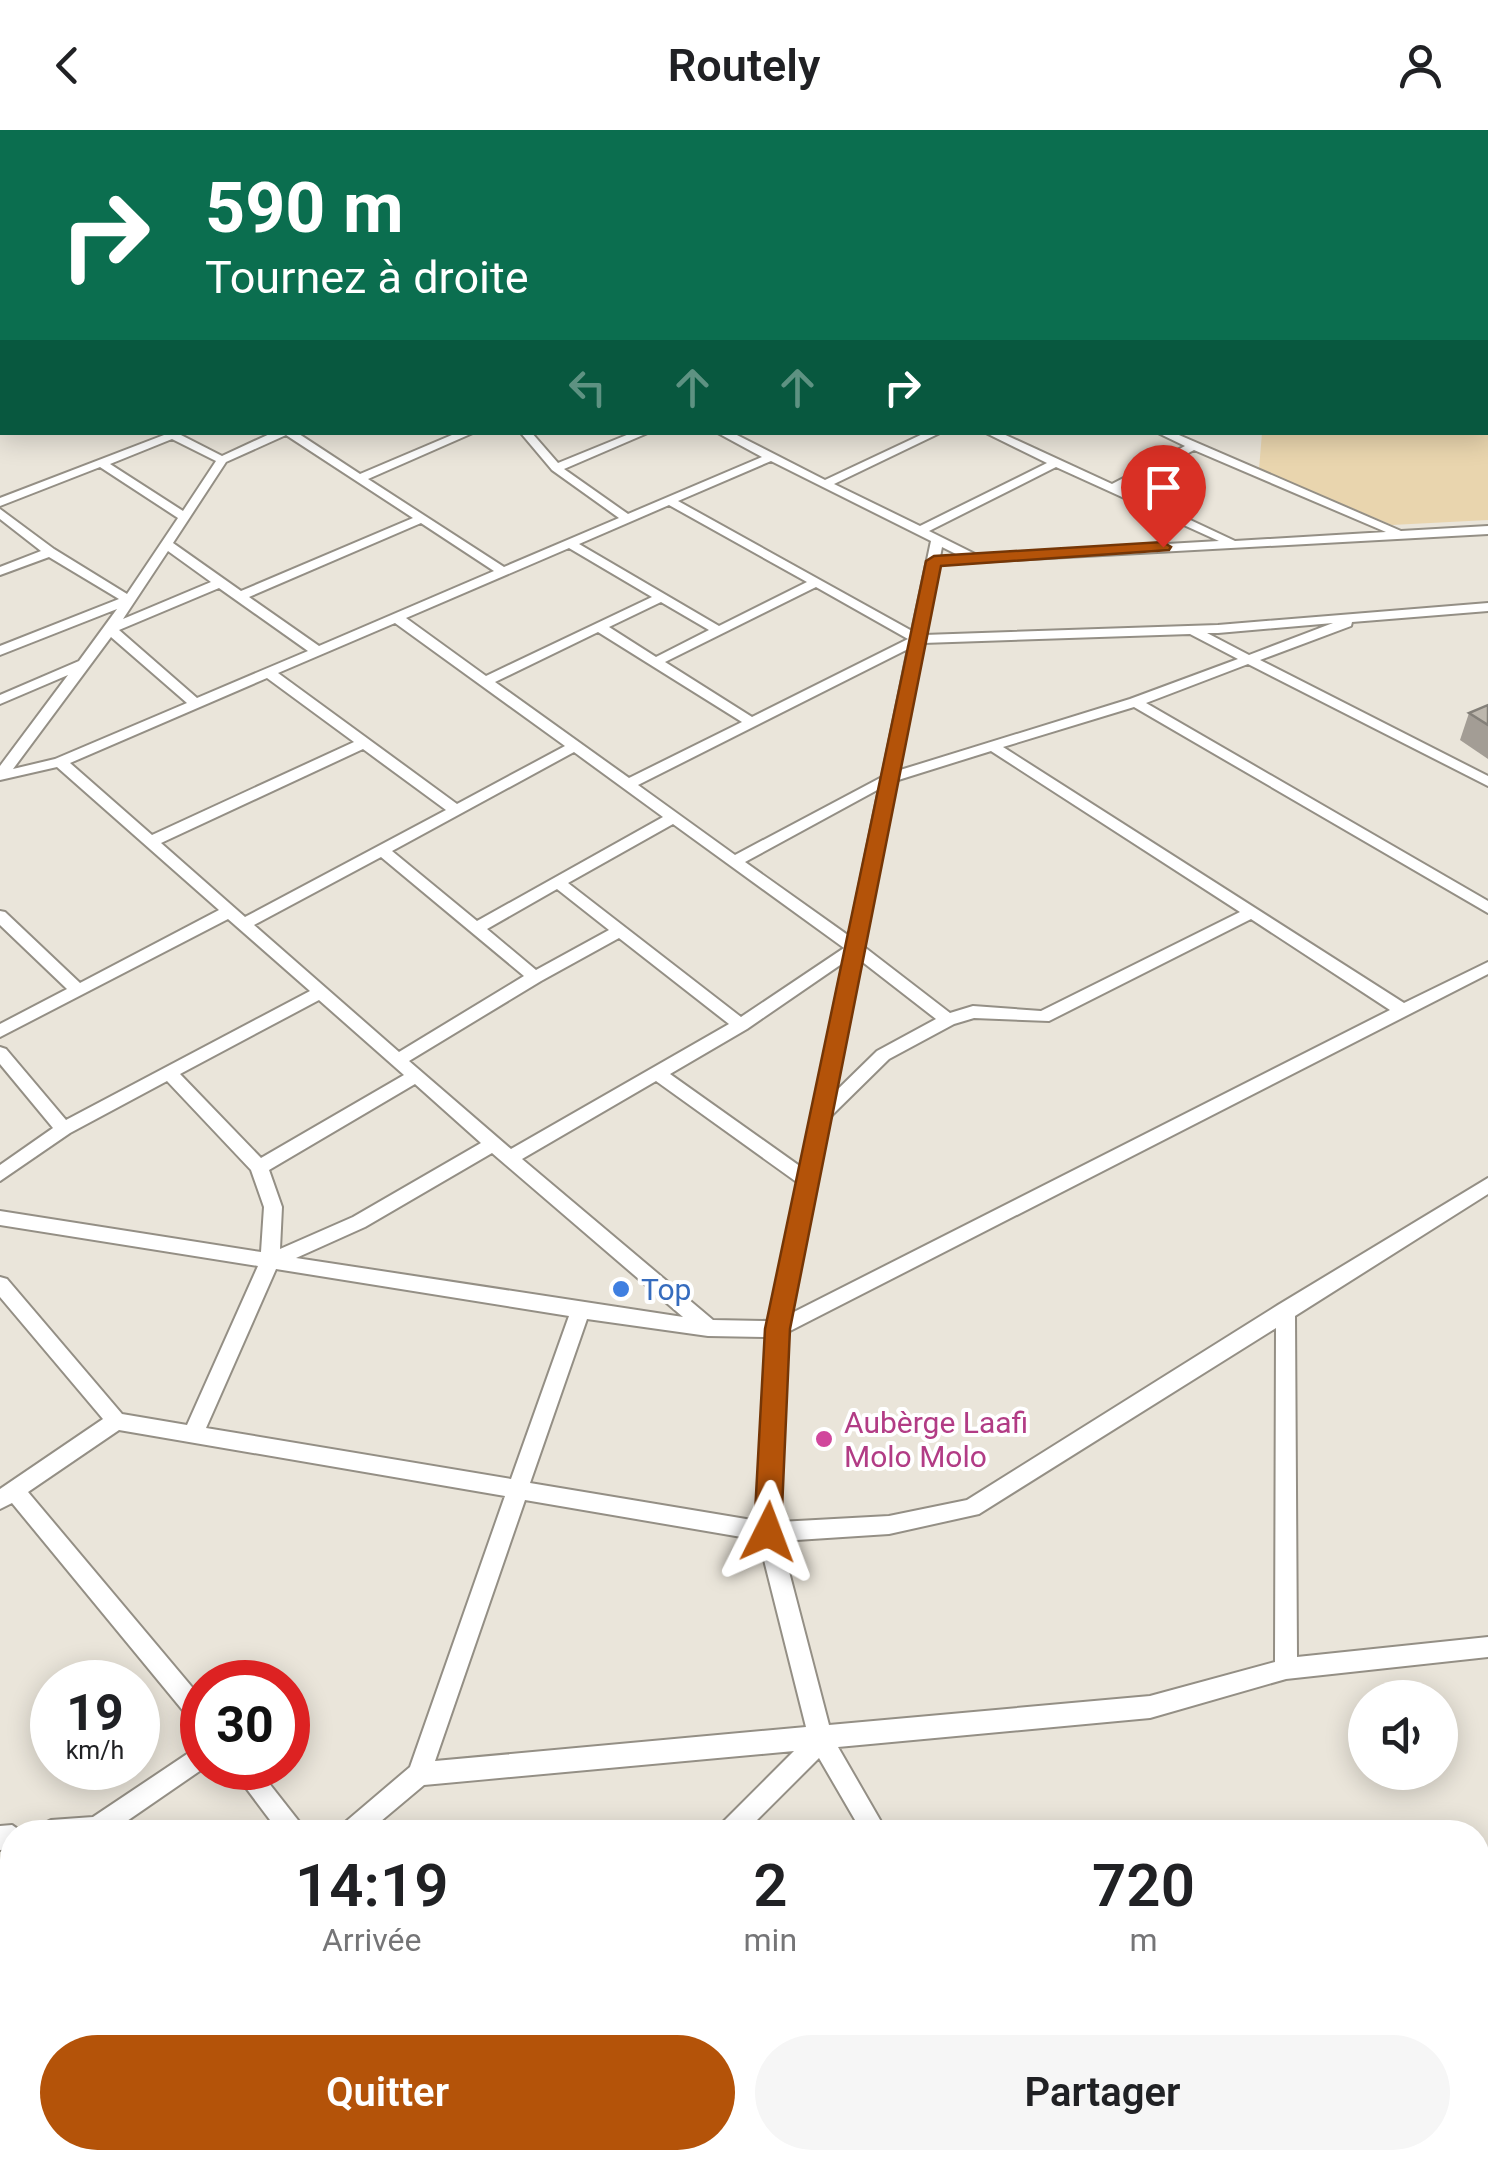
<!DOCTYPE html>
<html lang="fr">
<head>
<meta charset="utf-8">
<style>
  :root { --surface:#fff; --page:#f6f6f6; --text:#202124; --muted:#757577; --accent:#b45309 }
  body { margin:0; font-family:Roboto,sans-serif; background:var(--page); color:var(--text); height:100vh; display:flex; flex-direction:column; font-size:38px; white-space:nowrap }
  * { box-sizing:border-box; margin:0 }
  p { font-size:32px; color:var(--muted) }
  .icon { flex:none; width:55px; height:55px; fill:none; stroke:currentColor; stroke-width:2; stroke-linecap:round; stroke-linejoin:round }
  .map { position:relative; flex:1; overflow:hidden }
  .sheet { position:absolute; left:0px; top:1690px; width:1490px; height:350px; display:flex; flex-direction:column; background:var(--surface); border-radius:40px 40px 0 0; box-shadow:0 5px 25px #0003 }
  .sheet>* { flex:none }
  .banner { position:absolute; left:0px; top:0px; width:1490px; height:305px; box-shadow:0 5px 25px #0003; background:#0b6e4f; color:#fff; overflow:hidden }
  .tools { position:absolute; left:1348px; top:1550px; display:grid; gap:20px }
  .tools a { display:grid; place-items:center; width:110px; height:110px; border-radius:50%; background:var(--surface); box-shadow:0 5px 25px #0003; font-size:50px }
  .speed { position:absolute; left:30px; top:1530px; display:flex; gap:20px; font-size:50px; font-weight:700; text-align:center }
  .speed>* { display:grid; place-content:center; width:130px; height:130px; border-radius:50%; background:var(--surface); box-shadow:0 5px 25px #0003; line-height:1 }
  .speed small { font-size:25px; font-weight:400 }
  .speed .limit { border:15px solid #d22; background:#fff; color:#111 }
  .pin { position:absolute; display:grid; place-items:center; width:85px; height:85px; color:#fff; margin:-102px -42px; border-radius:50% 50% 50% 0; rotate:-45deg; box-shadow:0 0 10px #0007 }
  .pin .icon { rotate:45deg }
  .me { position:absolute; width:110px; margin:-55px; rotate:3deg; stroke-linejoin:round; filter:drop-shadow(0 0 8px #0008) }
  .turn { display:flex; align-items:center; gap:35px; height:210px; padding:0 40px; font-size:45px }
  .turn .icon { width:130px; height:130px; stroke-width:2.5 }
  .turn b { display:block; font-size:70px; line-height:85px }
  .lanes { display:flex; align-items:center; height:95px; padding:0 40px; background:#0003; justify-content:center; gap:50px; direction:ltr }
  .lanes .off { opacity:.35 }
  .eta { display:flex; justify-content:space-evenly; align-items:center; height:170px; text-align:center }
  .eta b { font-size:60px; font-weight:600; line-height:70px }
  .button { display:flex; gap:20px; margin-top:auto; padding:20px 40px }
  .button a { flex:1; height:115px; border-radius:60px; background:var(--accent); color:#fff; font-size:40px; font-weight:600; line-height:115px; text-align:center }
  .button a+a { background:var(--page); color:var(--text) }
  header { display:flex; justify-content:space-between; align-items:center; height:130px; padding:0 40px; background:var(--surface); font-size:45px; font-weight:600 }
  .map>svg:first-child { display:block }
</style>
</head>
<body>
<header><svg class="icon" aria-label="back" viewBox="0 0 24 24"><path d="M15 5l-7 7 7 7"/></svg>Routely<svg class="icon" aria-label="person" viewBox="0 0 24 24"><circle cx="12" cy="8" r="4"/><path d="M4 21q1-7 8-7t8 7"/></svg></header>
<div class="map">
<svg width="1488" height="2040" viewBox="0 0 1488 2040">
  <rect width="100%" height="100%" fill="#eae5da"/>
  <path fill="#e9d5ae" d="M1488,183V390L1392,395L1259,339L1262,303L1488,302Z"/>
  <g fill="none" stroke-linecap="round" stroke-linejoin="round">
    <g stroke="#948f85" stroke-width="4">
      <g id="minor">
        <rect x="163" y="0" width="8" height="2"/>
        <path d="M483,0H516L512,2H481Z"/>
        <path d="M162,302L177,303L222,326L274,302H296L360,344L459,302H475L368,349L504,437L619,388L552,340L520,302H531L558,333L634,302H650L564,339L628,384L762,327L716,302H731L825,350L927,302H942L834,354L920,396L1047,333L984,302H999L1112,354L1185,316L1156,302H1172L1401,401L1488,396V404L938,434L924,505L1218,495L1488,473V481L1352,492L1351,496L1260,530L1488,646V656L1248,534L1146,573L1488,771V783L1134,577L1003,617L1404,873L1488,832V844L786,1203L779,1392L889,1386L967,1370L1278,1175L1488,1048V1064L1295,1186L1297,1527L1488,1507V1527L1286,1549L1150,1588L838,1617L887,1702H862L819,1628L745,1702H717L721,1694L794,1621L424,1655L368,1702H339L343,1694L410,1637L505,1366L119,1300L28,1362L202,1569V1597L194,1594L12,1373L0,1379V1359L103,1289L0,1167V1147L7,1149L122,1284L187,1295L258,1136L0,1095V1081L261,1122L264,1077L251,1040L167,951L70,1003L0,1051V1035L53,998L0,934V917L6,919L66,990L310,861L228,789L0,907V894L67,859L0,795V781L5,782L80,853L219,780L57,637L0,650V636L68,545L0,574V565L79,531L117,479L0,525V516L119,469L49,427L0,445V437L41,421L0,389V379L54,419L127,464L178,388L100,337L0,376V368L164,305ZM286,305L413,388L241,461L173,413L226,332ZM172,309L216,331L183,381L110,334ZM1194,320L1386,402L1235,411L1122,358ZM771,331L931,411L912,501L678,371ZM1056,337L1219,411L977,425L929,401ZM669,375L807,452L719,496L579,414ZM421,393L494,441L319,516L249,467ZM942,417L960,426L940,427ZM569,418L652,467L486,546L406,488ZM168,421L211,452L123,489ZM816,457L908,509L752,587L665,532ZM219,458L308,521L197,568L119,500ZM661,472L709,500L656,527L609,497ZM395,493L565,616L457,674L278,543ZM1333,493L1249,525L1207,503H1218ZM598,502L742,592L629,648L495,552ZM1190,504L1238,529L1130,569L897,641L923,513ZM111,507L187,573L55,629L13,639ZM908,519L882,647L735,725L638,655ZM267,548L354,612L152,705L70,633ZM363,619L446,680L245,787L161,713ZM991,621L1240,782L1041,881L973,876L950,883L863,816L895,651ZM574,622L663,687L477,791L392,721ZM879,659L849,806L745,732ZM673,694L844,818L741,887L568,753ZM381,727L524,846L399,922L254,795ZM557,759L609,800L536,840L487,799ZM1251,789L1390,880L790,1184L828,989L889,929L954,894L974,888L1049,891ZM619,808L729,894L511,1019L409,931L541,851ZM860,830L936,889L877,921L833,964ZM843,833L801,1037L670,944L747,899ZM319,870L404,945L261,1028L180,944ZM656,951L798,1053L769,1191L713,1190L522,1029ZM415,954L481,1013L353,1087L280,1119L282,1077L269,1040ZM492,1023L683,1187L296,1128L365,1097ZM276,1139L569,1186L511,1349L206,1298ZM587,1189L708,1206L767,1207L758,1391L530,1353ZM1276,1198L1275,1532L1150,1566L829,1595L781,1411L889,1404L979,1384ZM525,1370L759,1410L806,1597L435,1631Z"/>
        <path d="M202,1614L204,1638L111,1702H39L43,1694L51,1690L93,1687Z"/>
        <path d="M231,1638H257L301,1694L305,1702H279Z"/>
        <path d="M12,1695L22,1702H12V1719L0,1720V1696Z"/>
        <path d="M12,1980V2010L0,2016V1986Z"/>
        <path d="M384,2028H415L409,2040H377Z"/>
        <path d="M543,2028H573L579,2040H549Z"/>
        <path d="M798,2028H829L823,2040H792Z"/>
        <path d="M1045,2028H1073L1078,2040H1050Z"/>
      </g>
    </g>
    <use href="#minor" fill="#fff" fill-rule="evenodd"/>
  </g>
  <path fill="#a39d95" d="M1488,575V629L1460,610L1469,583Z"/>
  <path fill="#bdb7ad" stroke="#848079" stroke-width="2.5" d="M1488,575V595L1469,583Z"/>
  <path fill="#b45309" stroke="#753606" stroke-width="2.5" d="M1163,412L1171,417L1169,420L941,436L790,1199L781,1402L777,1410L768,1414L758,1410L754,1402L765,1199L926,431L934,426Z"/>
  <circle fill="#3f7fe0" stroke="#fff" stroke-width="4" cx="621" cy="1159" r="10"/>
  <circle fill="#d1479c" stroke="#fff" stroke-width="4" cx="824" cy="1309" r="10"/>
  <g text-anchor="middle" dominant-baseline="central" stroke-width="8" stroke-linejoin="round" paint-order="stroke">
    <g font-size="30" fill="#366cbe" stroke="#fff" text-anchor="start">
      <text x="641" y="1159">Top</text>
    </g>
    <g font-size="30" fill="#b23c85" stroke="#fff" text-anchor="start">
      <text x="844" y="1292">Aubèrge Laafi<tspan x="844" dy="34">Molo Molo</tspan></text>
    </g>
  </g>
</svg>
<div class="tools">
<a><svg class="icon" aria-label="sound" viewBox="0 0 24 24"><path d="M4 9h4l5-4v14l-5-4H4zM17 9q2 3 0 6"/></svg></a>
</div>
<div class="speed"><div>19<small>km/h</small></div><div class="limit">30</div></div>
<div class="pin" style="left:1163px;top:417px;background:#d93025"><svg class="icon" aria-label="arrive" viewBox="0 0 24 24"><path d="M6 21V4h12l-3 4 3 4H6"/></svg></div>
<svg class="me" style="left:768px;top:1402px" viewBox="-20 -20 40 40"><path d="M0-17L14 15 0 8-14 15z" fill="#b45309" stroke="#fff" stroke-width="4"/></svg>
<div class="banner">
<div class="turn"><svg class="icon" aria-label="right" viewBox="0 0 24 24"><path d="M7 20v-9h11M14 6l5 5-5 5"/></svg><div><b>590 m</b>Tournez à droite</div></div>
<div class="lanes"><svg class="icon off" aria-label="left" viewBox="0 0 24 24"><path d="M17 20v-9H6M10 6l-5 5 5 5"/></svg><svg class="icon off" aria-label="ahead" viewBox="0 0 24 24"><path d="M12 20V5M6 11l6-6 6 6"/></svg><svg class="icon off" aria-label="ahead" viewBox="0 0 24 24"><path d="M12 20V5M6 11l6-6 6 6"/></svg><svg class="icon" aria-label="right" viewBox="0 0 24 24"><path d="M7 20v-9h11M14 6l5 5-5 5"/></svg></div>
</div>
<section class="sheet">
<div class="eta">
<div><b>14:19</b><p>Arrivée</p></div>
<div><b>2</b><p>min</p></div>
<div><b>720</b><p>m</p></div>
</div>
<div class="button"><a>Quitter</a><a>Partager</a></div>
</section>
</div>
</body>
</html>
